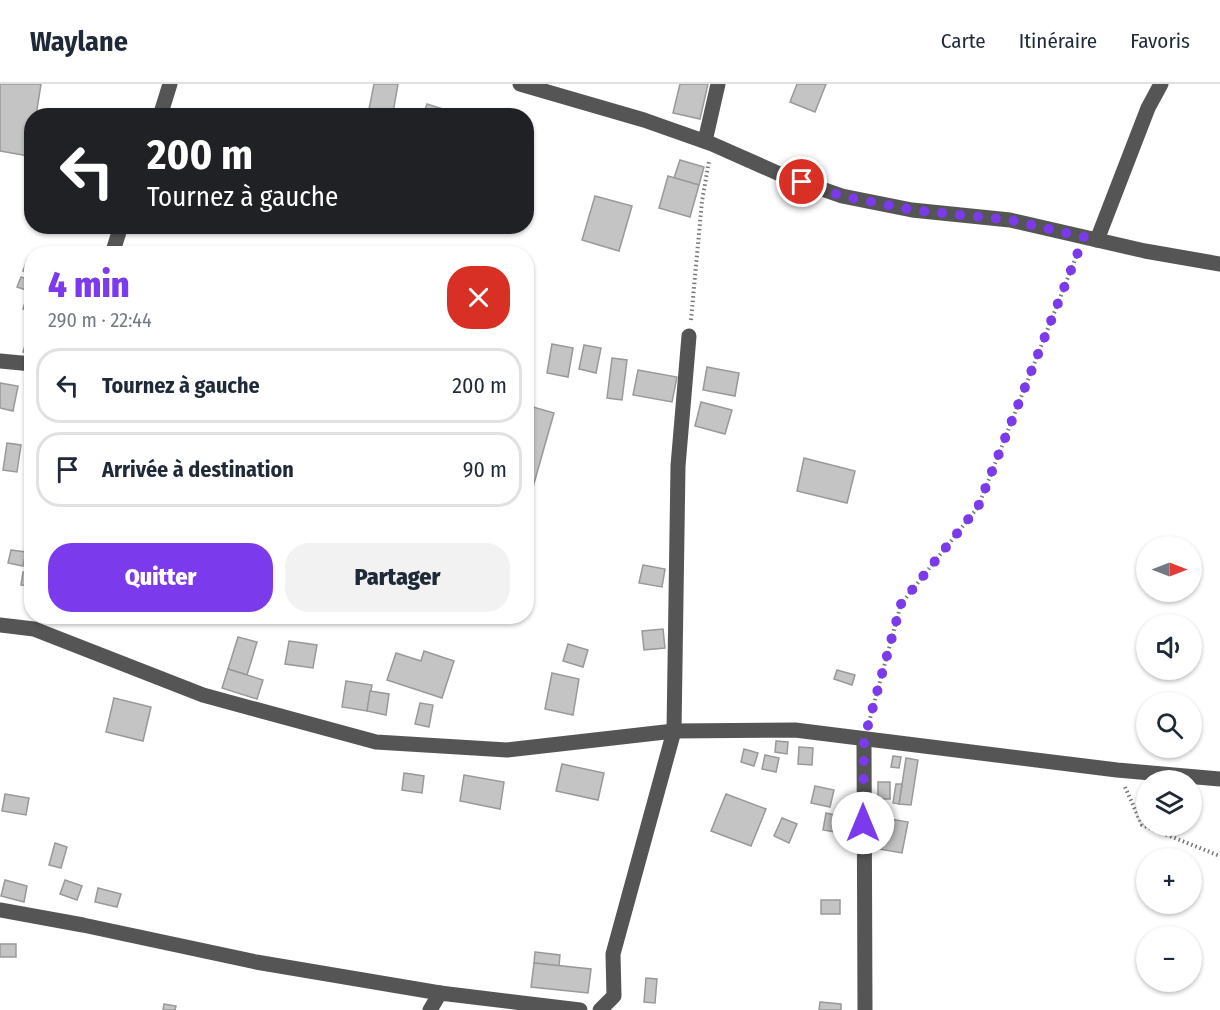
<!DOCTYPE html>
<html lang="fr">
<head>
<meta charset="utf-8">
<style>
  :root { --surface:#fff; --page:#f2f2f3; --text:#1f2937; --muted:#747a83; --line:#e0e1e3; --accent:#7c3aed }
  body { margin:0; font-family:"Fira Sans Condensed",sans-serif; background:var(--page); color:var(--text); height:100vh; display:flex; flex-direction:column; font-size:22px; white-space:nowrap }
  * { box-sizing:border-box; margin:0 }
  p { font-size:20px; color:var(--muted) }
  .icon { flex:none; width:33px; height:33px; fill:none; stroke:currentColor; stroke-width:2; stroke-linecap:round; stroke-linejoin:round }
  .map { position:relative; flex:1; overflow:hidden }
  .side { position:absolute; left:24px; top:162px; width:510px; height:378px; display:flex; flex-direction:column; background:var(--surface); border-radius:24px; box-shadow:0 2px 4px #0004 }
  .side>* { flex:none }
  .hud { position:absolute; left:24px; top:24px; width:510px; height:126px; border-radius:24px; box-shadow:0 2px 4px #0004; background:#202124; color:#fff; overflow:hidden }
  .needle { width:39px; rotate:90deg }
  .buttons { position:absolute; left:1136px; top:452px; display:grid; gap:12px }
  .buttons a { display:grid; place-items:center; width:66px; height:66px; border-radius:50%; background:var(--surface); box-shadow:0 2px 4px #0004; font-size:30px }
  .pin { position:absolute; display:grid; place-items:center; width:51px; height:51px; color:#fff; margin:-26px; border:3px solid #fff; border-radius:50%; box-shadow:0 2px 6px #0007 }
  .me { position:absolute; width:66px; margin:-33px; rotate:0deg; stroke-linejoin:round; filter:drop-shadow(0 0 4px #0008) }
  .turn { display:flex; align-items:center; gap:21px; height:126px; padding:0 24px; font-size:27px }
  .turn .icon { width:78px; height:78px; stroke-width:2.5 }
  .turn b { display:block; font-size:42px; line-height:51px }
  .round { display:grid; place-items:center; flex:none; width:63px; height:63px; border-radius:24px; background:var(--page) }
  .headline { display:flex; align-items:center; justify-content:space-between; height:102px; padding:0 24px }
  h1 { font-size:36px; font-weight:800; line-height:45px; color:var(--accent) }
  .action { display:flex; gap:12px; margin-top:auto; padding:12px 24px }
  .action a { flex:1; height:69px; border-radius:24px; background:var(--accent); color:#fff; font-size:24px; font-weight:800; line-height:69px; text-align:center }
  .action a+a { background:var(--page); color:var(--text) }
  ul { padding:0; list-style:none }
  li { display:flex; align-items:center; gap:18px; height:75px; margin:0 12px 9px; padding:0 12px; border:3px solid var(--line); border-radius:24px }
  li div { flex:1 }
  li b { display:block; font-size:22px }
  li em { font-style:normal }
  header { display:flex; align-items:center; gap:36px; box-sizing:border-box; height:84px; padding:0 30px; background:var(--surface); border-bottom:2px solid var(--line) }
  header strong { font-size:28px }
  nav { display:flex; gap:33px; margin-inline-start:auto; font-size:21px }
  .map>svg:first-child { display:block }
</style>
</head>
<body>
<header>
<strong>Waylane</strong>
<nav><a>Carte</a><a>Itinéraire</a><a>Favoris</a></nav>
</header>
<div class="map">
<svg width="1220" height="926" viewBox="0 0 1220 926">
  <rect width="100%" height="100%" fill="#fff"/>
  <g fill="#c4c4c4" stroke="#999" stroke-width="1.5">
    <path d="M0,0H41L36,32H32L29,72L0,67Z"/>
    <path d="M374,0H398L393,29L369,25Z"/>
    <path d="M680,0H708L700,35L673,29Z"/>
    <path d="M797,0H826L815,28L790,18Z"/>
    <path d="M427,20L449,27L447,32L423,31Z"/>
    <path d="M680,76L704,83L699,101L674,94Z"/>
    <path d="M668,92L699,101L690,133L659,124Z"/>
    <path d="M595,112L632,122L619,167L582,156Z"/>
    <path d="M27,176L32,178V190L23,187Z"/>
    <path d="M21,193L32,197V208L17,203Z"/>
    <path d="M26,215L32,216V228L23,225Z"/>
    <path d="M27,255L32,256V270L23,268Z"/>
    <path d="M552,260L573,264L568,293L547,289Z"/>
    <path d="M584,261L601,264L596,289L579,285Z"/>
    <path d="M612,274L627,276L622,316L607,314Z"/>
    <path d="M707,283L739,289L735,312L703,306Z"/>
    <path d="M638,286L677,293L672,318L633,311Z"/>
    <path d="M0,299L18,302L13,327L0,324Z"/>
    <path d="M701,318L732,326L725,350L695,342Z"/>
    <path d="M526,321L554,329L527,424H526Z"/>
    <path d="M7,359L21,361L17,388L3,386Z"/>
    <path d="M804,374L855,387L847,419L797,407Z"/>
    <path d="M11,466L26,468L23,482L8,479Z"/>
    <path d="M643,481L665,485L662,503L639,499Z"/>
    <path d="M23,488L32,489V502L21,501Z"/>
    <path d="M663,545L665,564L644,566L642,547Z"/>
    <path d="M238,553L257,558L247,591L228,585Z"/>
    <path d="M289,557L317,561L313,584L285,580Z"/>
    <path d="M568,560L588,566L583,583L563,577Z"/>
    <path d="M424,567L454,577L442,614L387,596L396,569L421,577Z"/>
    <path d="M228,585L263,596L257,615L222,604Z"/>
    <path d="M837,586L855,591L852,601L834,595Z"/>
    <path d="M552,589L579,595L573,631L545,625Z"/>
    <path d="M346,597L372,601L367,627L342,623Z"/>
    <path d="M370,607L389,610L386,631L367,627Z"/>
    <path d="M114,614L151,623L143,657L106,648Z"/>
    <path d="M420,619L433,621L429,643L415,640Z"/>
    <path d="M776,657L788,658L787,670L775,668Z"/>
    <path d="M799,663L813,664L812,681L798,680Z"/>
    <path d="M744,665L758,669L754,682L741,678Z"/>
    <path d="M765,671L779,674L776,688L762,685Z"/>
    <path d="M893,672L901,673L899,684L891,683Z"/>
    <path d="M906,674L918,676L911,721L899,720Z"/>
    <path d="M562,680L604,689L598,716L556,707Z"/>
    <path d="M404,689L424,692L422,709L402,706Z"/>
    <path d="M464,691L504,698L500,725L460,717Z"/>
    <rect x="878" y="698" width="12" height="17"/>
    <path d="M896,700H902L899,720L893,719Z"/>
    <path d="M815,702L834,706L830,723L811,719Z"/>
    <path d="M5,710L29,714L26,731L2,727Z"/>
    <path d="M726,710L766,725L751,762L711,747Z"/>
    <path d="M826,729L848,734L846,750L823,746Z"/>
    <path d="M879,733L908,738L902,769L873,764Z"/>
    <path d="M782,734L797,740L789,759L774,752Z"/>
    <path d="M55,759L67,763L61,784L49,781Z"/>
    <path d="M5,796L27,802L24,818L1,812Z"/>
    <path d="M65,796L82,802L77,816L60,810Z"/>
    <path d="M98,804L121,810L117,823L95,818Z"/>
    <rect x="821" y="816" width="19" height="14"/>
    <rect x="0" y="860" width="16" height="13"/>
    <path d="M535,868L560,871L559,882L534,879Z"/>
    <path d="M534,879L591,885L588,909L531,903Z"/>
    <path d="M646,894L657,895L655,919L644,918Z"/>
    <path d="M820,918L841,920V926H819Z"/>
    <path d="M164,920L176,922L175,926H163Z"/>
  </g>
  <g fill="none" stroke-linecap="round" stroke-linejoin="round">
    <g stroke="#777" stroke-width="4" stroke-dasharray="1.5 3" stroke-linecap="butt">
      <path d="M691,236L702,117L709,77"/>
      <path d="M869,638L901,520L978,423L1078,168"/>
      <path d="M1125,703L1142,741L1220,772"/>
    </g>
    <g stroke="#555" stroke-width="15">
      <path d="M520,0L644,36L712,60L782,91L842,112L912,126L1010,136L1145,167L1220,180"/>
      <path d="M160,32L170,0"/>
      <path d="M705,57L718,0"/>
      <path d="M1097,156L1148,24L1161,0"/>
      <path d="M112,170L121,142"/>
      <path d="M0,277L32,280"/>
      <path d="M0,541L34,545L203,611L376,658L507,666L674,647L795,646L1117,686L1220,695"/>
      <path d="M864,656L865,926"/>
      <path d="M0,826L83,841L256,878L440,909"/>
      <path d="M430,926L440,909L580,926"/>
      <path d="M600,926L614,912L613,870L674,647L678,382L689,252"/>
    </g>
  </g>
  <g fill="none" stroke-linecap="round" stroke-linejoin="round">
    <path stroke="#7c3aed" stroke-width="10" stroke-dasharray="0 18" d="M802,98L842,112L912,126L1010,136L1084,153L978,423L901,520L864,656L863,739"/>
  </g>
</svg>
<div class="buttons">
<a><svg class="needle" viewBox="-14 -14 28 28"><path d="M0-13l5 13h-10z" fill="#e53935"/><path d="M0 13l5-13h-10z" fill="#747a83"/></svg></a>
<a><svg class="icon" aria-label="sound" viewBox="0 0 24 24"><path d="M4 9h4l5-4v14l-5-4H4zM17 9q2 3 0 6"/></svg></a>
<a><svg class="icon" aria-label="search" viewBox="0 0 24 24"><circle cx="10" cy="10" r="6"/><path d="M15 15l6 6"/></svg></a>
<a><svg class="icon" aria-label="layers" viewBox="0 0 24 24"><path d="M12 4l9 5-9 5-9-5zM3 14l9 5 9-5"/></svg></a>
<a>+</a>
<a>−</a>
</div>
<div class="pin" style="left:802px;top:98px;background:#d93025"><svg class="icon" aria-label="arrive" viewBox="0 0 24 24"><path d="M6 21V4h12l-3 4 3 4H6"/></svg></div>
<svg class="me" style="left:863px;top:739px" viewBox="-20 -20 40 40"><circle r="19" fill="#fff"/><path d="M0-13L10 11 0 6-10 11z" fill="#7c3aed"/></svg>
<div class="hud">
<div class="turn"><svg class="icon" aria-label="left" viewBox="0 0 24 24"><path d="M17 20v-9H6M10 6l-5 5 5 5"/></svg><div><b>200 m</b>Tournez à gauche</div></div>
</div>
<section class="side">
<div class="headline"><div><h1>4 min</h1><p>290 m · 22:44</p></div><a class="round" style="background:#d93025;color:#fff"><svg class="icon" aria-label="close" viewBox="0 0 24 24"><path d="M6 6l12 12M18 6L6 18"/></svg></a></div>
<ul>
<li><svg class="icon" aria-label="left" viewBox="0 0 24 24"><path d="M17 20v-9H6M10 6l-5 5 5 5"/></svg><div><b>Tournez à gauche</b></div><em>200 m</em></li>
<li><svg class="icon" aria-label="arrive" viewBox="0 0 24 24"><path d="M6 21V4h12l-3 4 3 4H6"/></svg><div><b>Arrivée à destination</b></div><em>90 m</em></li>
</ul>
<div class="action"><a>Quitter</a><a>Partager</a></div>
</section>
</div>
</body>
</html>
